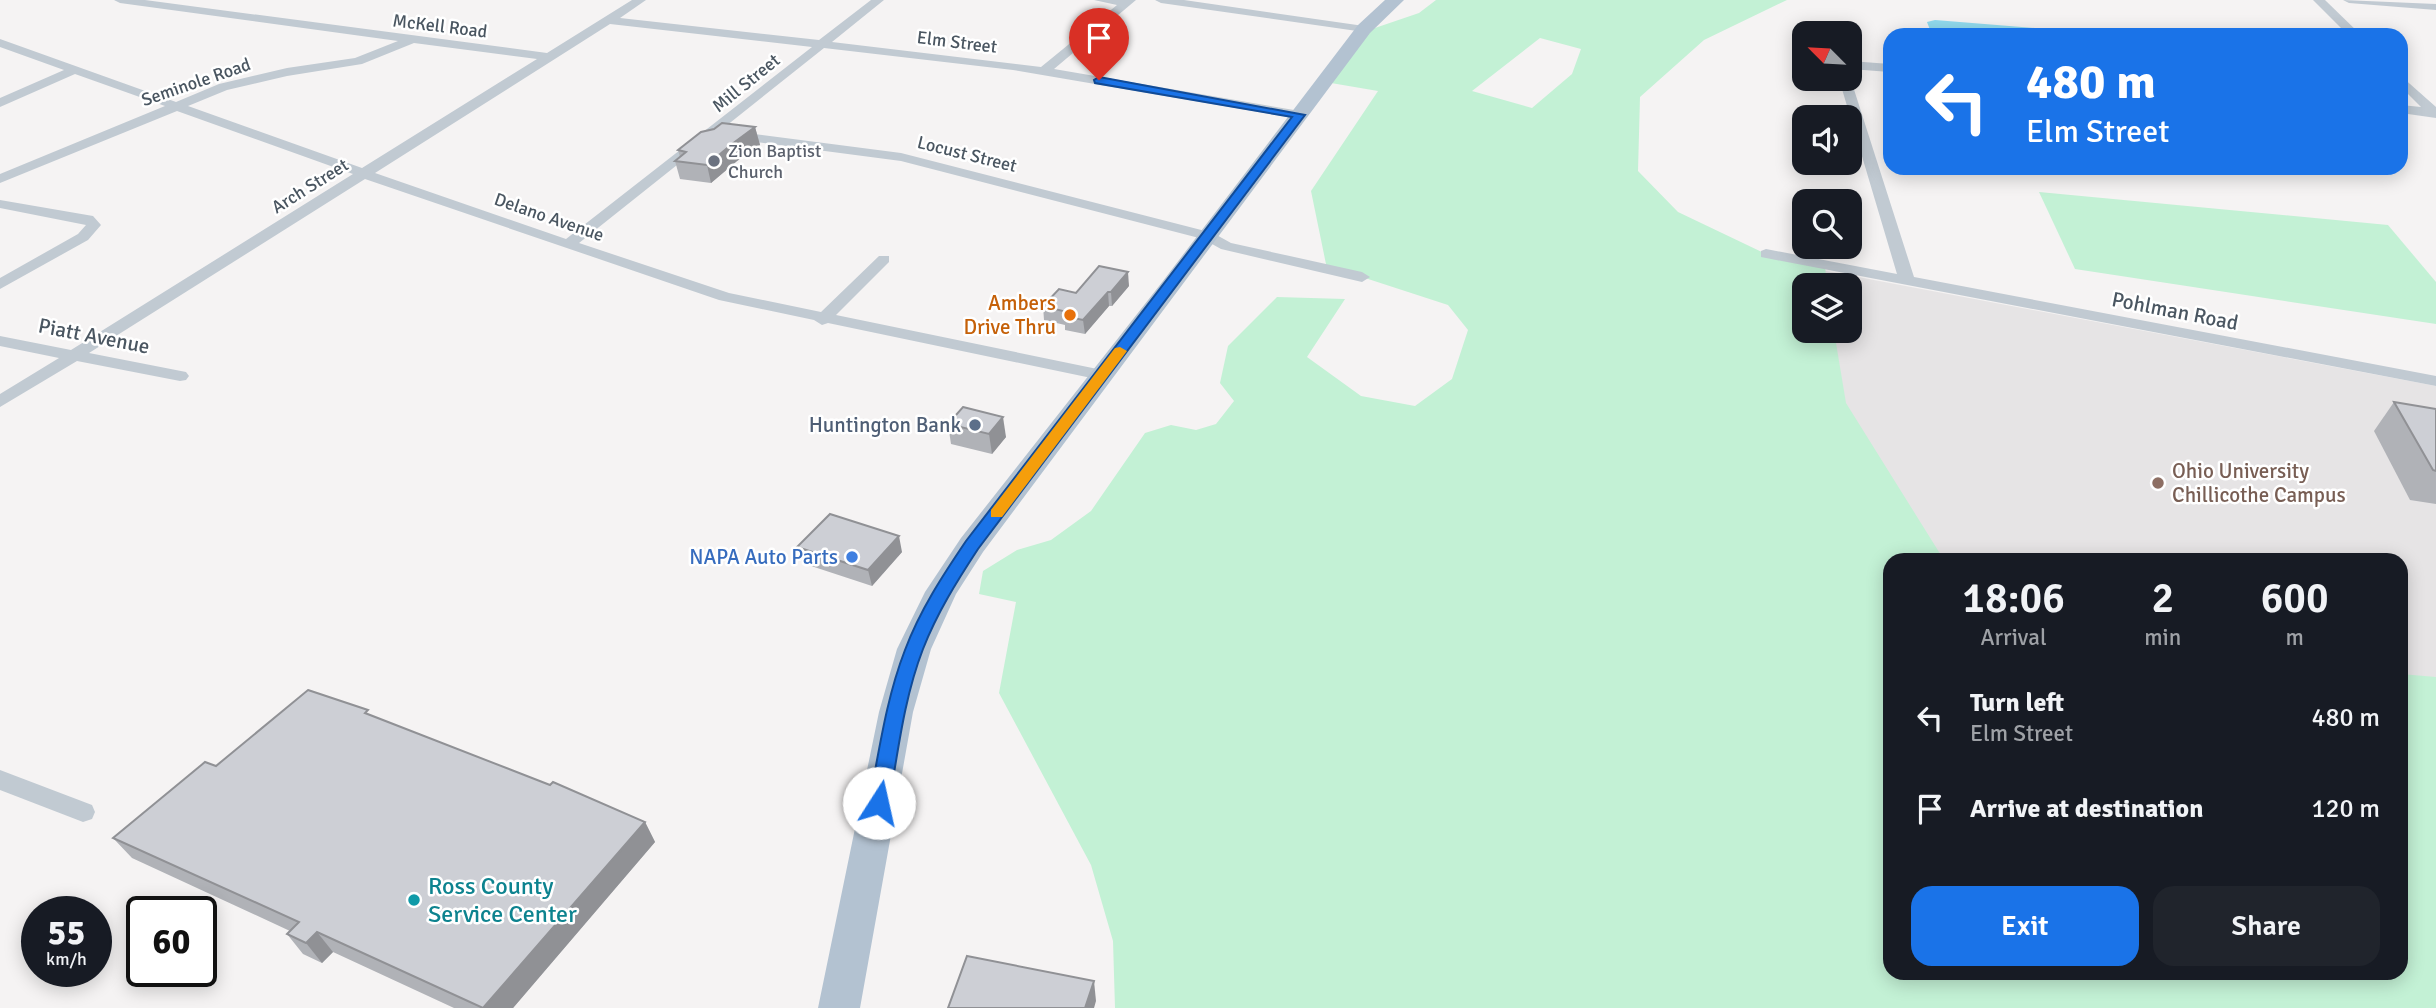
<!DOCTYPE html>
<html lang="en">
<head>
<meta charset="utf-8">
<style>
  :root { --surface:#171b24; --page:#20242c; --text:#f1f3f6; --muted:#9ea1a6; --accent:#1a73e8 }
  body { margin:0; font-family:Signika,sans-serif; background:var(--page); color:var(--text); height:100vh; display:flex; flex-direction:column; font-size:26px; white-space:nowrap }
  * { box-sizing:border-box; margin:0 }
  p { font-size:23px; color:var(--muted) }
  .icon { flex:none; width:38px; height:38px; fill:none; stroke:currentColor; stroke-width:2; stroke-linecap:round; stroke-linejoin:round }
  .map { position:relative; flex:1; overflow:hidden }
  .details { position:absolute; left:1883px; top:553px; width:525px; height:427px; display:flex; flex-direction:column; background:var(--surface); border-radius:21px; box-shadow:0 4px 18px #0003 }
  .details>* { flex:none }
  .top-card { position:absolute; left:1883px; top:28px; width:525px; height:147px; border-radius:21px; box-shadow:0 4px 18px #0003; background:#1a73e8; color:#fff; overflow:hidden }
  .needle { width:46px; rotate:294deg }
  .tools { position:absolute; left:1792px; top:21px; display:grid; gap:14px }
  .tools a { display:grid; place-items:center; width:70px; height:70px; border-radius:14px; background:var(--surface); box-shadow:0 4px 18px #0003; font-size:35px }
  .speed { position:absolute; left:21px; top:896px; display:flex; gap:14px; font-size:35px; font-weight:700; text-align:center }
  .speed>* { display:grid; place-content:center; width:91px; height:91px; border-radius:50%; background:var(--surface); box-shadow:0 4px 18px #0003; line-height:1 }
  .speed small { font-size:18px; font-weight:400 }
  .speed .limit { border:4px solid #111; border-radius:10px; background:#fff; color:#111 }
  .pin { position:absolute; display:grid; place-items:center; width:60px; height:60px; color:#fff; margin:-72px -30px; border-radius:50% 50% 50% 0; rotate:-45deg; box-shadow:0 0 7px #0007 }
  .pin .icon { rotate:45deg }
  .me { position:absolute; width:77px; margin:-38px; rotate:10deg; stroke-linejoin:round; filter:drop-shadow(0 0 5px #0008) }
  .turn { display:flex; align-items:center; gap:24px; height:147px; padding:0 28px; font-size:32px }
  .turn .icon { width:91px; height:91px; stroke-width:2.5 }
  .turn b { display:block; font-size:49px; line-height:60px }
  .eta { display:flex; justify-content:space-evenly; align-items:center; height:119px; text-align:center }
  .eta b { font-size:42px; font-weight:600; line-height:49px }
  .cta { display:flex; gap:14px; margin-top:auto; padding:14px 28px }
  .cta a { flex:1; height:80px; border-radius:21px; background:var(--accent); color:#fff; font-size:28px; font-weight:600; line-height:80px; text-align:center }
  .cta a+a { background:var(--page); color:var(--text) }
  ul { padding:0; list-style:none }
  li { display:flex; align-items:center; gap:21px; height:91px; padding:0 28px }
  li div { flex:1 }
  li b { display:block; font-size:26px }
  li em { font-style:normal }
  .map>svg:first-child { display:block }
</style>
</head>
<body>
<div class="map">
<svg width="2436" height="1008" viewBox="0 0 2436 1008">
  <rect width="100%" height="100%" fill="#f5f3f3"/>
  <path fill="#e6e4e5" d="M1821,270L2436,386V713L2401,702V560H1927L1833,406L1826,331H1850V285H1822Z"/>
  <g fill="#c3f1d5" fill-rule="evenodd">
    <path d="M1436,0H1787L1704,40L1640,97L1638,171L1678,212L1766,254L1825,266L1827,285H1804V331H1834L1846,403L1944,560H1890V973H2401V674L2436,677V1008H1115L1113,941L1091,865L999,693L1016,602L979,594L983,571L1017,550L1051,540L1091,511L1145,433L1171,425L1196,430L1216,424L1234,401L1220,383L1228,346L1277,297L1345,299L1307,357L1361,396L1415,406L1452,379L1468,330L1448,305L1362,277L1327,269L1311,191L1378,91L1331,83L1372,29L1419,13ZM1540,38L1581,49L1572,74L1532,108L1472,91Z"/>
    <path d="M2039,192L2388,225L2436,282V324L2075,269Z"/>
  </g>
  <path fill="#90daee" d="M1935,20L2035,28L2049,35H1932L1927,22Z"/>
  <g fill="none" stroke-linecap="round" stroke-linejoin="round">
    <g fill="#c1cad2" fill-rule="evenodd">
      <path d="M114,0H145L547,53L632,0H646L620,18L819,40L871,0H884L832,42L1041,67L1117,5L1094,0H1136L1054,69L1300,111L1306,115L1300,119L1013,70L824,48L579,243L729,293L821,312L879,256H889V262L836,315L1107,371L1110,375L1101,380L828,323L822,325L814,320L719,300L365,179L89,353L186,372L189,376L186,380L180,381L77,361L0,407V394L59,358L0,346V336L71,350L353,174L177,111L0,183V174L165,106L75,74L0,107V98L64,70L0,47V39L176,102L219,84L287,68L355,58L398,41L120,3ZM610,24L812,47L566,239L375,173ZM414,43L537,59L362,168L188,106L227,90L287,76L362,64Z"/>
      <path d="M1155,0H1184L1364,26L1370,29L1364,32L1161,3Z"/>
      <path d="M2313,0H2325L2361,35H2348Z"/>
      <path d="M2343,0L2436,4V10L2349,3Z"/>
      <path d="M1850,61L1890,64V72L1850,69Z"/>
      <path d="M2401,76L2436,107V118L2401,113V105L2421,107L2401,87Z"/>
      <path d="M1850,77L1914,277L2436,376V386L1761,257V251L1766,249L1897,274L1839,79Z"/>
      <path d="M731,131L901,153L1213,233L1231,243L1362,272L1370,277L1362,282L1221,249L1203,239L901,161L726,138L724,135Z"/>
      <path d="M0,200L93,216L101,225L88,240L0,289V278L78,234L86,225L0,208Z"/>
      <path d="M0,770L92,805L95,812L92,819L83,822L0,790Z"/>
    </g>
    <path fill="#b3c2d1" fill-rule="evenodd" d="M1385,0H1404L1370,33L983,552L956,594L931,649L913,712L860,1008H818L879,712L897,649L925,592L961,538L1163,281L1358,25Z"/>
  </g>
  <g fill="#b0b2b7">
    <path d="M755,127L760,145L737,161L711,183L680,179L675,161L680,157L678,150Z"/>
    <path d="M1129,286L1112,306H1109L1085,334L1065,330V325L1044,320L1043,306Z"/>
    <path d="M2394,402L2436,409V504L2410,500L2374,431Z"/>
    <path d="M948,424L1006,437L992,454L951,444Z"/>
    <path d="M797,547L902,552L872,586L802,563Z"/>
    <path d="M372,716L645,822L655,842L513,1008H454L333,952L322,963L303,954L287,934L290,931L132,858L113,838L216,766Z"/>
  </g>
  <g fill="#909195">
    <path d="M755,127L760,145L737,161L711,183L707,165L732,144Z"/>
    <path d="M1128,272L1129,286L1112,306L1111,292Z"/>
    <path d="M1108,292L1109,306L1085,334L1083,320Z"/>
    <path d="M1003,417L1006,437L992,454L989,434Z"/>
    <path d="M899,536L902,552L872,586L868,570Z"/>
    <path d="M645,822L655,842L513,1008H483Z"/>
    <path d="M317,932L333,952L322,963L306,943Z"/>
    <path d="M1094,981L1096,1001L1094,1008H1085Z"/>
  </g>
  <g fill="#cdcfd5" stroke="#909195" stroke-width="2">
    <path d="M722,123L755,127L732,144L707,165L675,161L686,152L678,150L701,132L714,129Z"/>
    <path d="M1099,266L1128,272L1111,292H1108L1083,320L1064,316L1067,312L1043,306L1059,289L1076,293Z"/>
    <path d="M2394,402L2436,409V471L2433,470Z"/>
    <path d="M963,407L1003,417L989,434L948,424Z"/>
    <path d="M830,514L899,536L868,570L797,547Z"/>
    <path d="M308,690L368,710L365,713L550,785L553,782L645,822L483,1008L317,932L306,943L287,934L299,922L113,838L205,762L216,766Z"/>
    <path d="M967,956L1094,981L1085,1008H948Z"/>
  </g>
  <path fill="#1a73e8" stroke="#114b97" stroke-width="2" d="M1099,77L1305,115L978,549C957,581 937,613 923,649C904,698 898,752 889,803L886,809H872L869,803C879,752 886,699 905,650C920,610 943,575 966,541L1292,117L1095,83L1094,80Z"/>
  <path fill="#f59e0b" d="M1120,347L1127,351L1002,517H991V510L1115,348Z"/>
  <circle fill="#6b7280" stroke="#fff" stroke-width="2.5" cx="714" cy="161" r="7"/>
  <circle fill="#e8710a" stroke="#fff" stroke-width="2.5" cx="1070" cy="315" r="7"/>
  <circle fill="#5c6f8a" stroke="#fff" stroke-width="2.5" cx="975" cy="425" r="7"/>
  <circle fill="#8d6e63" stroke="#fff" stroke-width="2.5" cx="2158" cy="483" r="7"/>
  <circle fill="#3f7fe0" stroke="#fff" stroke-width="2.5" cx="852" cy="557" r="7"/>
  <circle fill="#0f9aa8" stroke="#fff" stroke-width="2.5" cx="414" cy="900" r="7"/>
  <g text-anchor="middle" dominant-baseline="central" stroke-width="5" stroke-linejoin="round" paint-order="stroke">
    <g font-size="18" fill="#4a5661" stroke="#fff">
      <text transform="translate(440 26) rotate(7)">McKell Road</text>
      <text transform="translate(957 42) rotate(7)">Elm Street</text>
      <text transform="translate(196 82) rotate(-19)">Seminole Road</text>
      <text transform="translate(746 83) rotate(-39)">Mill Street</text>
      <text transform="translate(967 154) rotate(14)">Locust Street</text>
      <text transform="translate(310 186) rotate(-32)">Arch Street</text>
      <text transform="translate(549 217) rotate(19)">Delano Avenue</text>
    </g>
    <g font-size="18" fill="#5b616d" stroke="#fff" text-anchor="start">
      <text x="728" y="151">Zion Baptist<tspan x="728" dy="21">Church</tspan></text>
    </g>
    <g font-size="21" fill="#c56008" stroke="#fff" text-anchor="end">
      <text x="1056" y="303">Ambers<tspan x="1056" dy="24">Drive Thru</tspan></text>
    </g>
    <g font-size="21" fill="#4a5661" stroke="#fff">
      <text transform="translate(2175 311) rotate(11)">Pohlman Road</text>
      <text transform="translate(94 336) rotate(11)">Piatt Avenue</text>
    </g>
    <g font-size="21" fill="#4e5e75" stroke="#fff" text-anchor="end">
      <text x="961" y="425">Huntington Bank</text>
    </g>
    <g font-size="21" fill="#785e54" stroke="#fff" text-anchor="start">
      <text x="2172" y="471">Ohio University<tspan x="2172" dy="24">Chillicothe Campus</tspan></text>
    </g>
    <g font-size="21" fill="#366cbe" stroke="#fff" text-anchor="end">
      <text x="838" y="557">NAPA Auto Parts</text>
    </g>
    <g font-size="24" fill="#0d838f" stroke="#fff" text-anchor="start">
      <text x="428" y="886">Ross County<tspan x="428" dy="28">Service Center</tspan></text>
    </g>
  </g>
</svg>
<div class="tools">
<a><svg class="needle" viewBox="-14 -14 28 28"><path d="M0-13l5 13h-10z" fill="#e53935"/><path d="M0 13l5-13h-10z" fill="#9ea1a6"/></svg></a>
<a><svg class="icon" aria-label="sound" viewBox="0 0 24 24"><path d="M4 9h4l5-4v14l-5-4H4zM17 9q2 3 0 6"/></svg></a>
<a><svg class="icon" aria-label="search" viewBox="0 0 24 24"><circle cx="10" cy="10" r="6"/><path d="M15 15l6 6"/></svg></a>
<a><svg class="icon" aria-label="layers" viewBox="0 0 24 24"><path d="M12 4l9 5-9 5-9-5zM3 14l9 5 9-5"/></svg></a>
</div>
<div class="speed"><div>55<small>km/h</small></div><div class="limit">60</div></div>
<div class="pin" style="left:1099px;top:80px;background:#d93025"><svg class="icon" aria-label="arrive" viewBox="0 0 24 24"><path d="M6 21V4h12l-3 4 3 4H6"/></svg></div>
<svg class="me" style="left:879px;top:803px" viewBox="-20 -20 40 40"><circle r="19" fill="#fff"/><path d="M0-13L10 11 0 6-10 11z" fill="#1a73e8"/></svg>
<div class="top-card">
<div class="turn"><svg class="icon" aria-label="left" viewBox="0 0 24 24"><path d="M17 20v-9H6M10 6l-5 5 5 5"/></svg><div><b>480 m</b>Elm Street</div></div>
</div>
<section class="details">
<div class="eta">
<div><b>18:06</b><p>Arrival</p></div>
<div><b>2</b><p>min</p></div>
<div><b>600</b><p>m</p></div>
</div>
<ul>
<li><svg class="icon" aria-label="left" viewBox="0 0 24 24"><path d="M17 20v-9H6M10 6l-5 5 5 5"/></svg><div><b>Turn left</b><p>Elm Street</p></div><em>480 m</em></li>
<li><svg class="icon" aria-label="arrive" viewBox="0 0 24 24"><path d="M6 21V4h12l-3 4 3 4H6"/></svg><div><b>Arrive at destination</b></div><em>120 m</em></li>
</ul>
<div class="cta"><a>Exit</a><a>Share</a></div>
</section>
</div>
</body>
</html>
